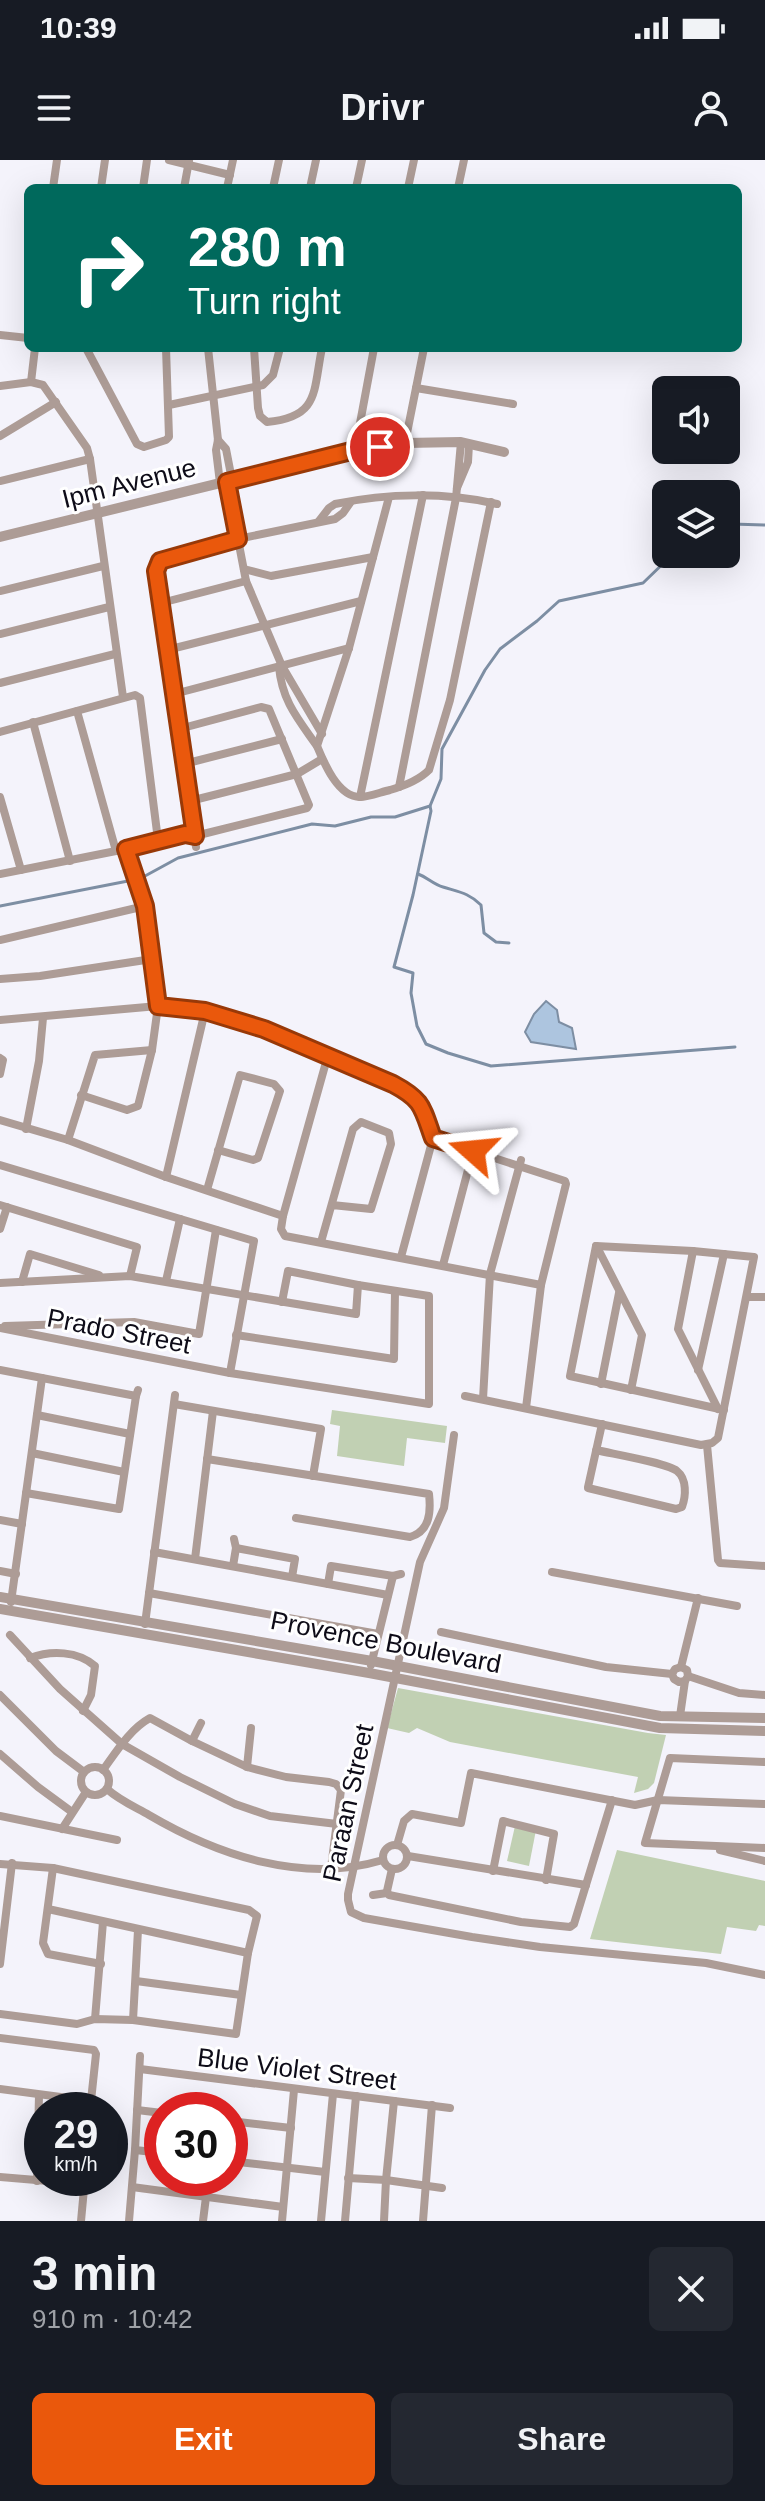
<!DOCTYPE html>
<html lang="en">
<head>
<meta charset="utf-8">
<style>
  :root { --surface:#171b24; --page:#242831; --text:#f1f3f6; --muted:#9ea1a6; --accent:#ea580c }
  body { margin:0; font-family:Helvetica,sans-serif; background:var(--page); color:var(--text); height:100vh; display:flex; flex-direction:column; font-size:30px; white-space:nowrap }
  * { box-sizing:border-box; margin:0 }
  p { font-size:26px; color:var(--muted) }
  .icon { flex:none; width:44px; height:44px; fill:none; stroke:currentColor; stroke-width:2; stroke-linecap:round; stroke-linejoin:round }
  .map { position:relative; height:2061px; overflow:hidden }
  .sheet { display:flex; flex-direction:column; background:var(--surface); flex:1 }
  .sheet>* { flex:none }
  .hud { position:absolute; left:24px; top:24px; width:718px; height:168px; border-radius:12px; box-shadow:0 8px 32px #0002; background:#00695c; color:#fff; overflow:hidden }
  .controls { position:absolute; left:652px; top:216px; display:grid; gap:16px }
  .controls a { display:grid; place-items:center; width:88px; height:88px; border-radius:12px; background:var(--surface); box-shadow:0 8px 32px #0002; font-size:40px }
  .speed { position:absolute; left:24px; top:1932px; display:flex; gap:16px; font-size:40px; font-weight:700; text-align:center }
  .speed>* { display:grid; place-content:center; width:104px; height:104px; border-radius:50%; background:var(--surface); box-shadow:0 8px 32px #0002; line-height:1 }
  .speed small { font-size:20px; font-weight:400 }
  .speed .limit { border:12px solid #d22; background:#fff; color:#111 }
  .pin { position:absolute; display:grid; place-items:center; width:68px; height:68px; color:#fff; margin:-34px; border:4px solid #fff; border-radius:50%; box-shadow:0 2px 8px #0007 }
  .me { position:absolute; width:88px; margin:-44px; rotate:288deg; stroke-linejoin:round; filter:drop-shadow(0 0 6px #0008) }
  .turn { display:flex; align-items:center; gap:28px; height:168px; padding:0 32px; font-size:36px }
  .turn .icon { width:104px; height:104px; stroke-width:2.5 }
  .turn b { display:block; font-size:56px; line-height:68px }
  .round { display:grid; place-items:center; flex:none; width:84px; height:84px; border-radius:12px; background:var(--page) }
  .headline { display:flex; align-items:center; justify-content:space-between; height:136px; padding:0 32px }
  h1 { font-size:48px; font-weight:700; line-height:60px }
  .action { display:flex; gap:16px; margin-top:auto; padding:16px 32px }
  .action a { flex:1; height:92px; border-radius:12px; background:var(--accent); color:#fff; font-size:32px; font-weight:700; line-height:92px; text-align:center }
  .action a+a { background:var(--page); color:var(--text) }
  .status { display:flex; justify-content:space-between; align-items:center; height:56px; padding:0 40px; background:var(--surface); direction:ltr }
  .status svg { height:22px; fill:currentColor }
  header { display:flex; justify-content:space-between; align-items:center; height:104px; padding:0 32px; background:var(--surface); font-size:36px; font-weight:700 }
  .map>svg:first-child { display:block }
</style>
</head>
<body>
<div class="status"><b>10:39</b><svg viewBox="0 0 49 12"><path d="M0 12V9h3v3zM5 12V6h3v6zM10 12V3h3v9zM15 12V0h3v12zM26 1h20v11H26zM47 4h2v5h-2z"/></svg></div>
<header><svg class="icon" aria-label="menu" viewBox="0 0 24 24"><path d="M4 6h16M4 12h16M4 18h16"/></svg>Drivr<svg class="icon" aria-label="person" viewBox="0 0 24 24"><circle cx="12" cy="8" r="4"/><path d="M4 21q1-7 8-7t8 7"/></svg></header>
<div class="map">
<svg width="765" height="2061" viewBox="0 0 765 2061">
  <rect width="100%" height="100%" fill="#f4f3fb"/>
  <g fill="#c1d0b3">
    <path d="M332,1250L447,1266L445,1283L407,1278L404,1306L337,1296L340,1266L330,1264Z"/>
    <path d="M398,1528L648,1573L666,1575L654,1623L648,1629L634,1633L638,1617L450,1582L417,1568L409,1573L387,1568Z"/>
    <path d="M515,1666L536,1670L529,1706L507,1701Z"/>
    <path d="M617,1690L765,1721V1766L759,1765L756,1771L727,1767L721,1794L590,1779Z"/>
  </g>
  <path fill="#adc5df" stroke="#7d8ea3" stroke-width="2" d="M546,841L557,850L559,862L572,868L576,889L531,882L525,872L534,854Z"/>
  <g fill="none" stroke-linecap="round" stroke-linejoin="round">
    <g stroke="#7d8ea3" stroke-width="3">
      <path d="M726,366L732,364L765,365"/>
      <path d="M430,646L431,651L413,735L394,807L413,813L411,833L417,866L426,884L448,893L491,906L735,887"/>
      <path d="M418,714C427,717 434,725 443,727C459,732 469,733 481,745L484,773L496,782L509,783"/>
      <path d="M0,746L128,721L145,716L178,698L312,664L335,666L371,657H395L430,646L441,619L442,589L485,510L500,489L537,461L559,441L643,423L673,394"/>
    </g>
    <g stroke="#ad9c96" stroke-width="8">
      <path d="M169,0L230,15"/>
      <path d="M53,28L57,0"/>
      <path d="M101,28L105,0"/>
      <path d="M143,28L147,0"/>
      <path d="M184,28L189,1"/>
      <path d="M227,28L233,0"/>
      <path d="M273,28L279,0"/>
      <path d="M310,28L316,0"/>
      <path d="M356,28L362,0"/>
      <path d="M408,28L414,0"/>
      <path d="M458,28L464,0"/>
      <path d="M0,175L28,178"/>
      <path d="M86,188L137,284L144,287L166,280L169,277L166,188"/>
      <path d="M208,188L218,280L216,290L220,323"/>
      <path d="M254,188L258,248L260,256L267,262C320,257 313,231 322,188"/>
      <path d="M31,222L35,188"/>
      <path d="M0,226L31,222L43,225L87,288L90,299L123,537"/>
      <path d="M416,228L513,244"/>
      <path d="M169,245L263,225L273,215L280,188"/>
      <path d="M0,276L56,242"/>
      <path d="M218,280L226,289L232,320"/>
      <path d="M405,283L424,188"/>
      <path d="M355,290L374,188"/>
      <path d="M0,321L90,299"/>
      <path d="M227,322L246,421L282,506L322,574"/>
      <path d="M457,328L468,302L469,284"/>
      <path d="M389,337L349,488L317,586C324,603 338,637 360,637C369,637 381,632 390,630C404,626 419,620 429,610L450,540L491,342"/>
      <path d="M319,361L329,348L335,344C387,333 445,332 497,344"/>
      <path d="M244,409L271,416L373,397"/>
      <path d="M0,431L103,406"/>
      <path d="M161,443L246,421"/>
      <path d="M0,474L109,447"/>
      <path d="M167,490L361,441"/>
      <path d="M279,507C282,541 298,559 317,586"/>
      <path d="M0,523L115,494"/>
      <path d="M174,534L349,488"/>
      <path d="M77,551L116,691"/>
      <path d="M33,562L70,701"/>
      <path d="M0,572L135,535L140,538L158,680"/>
      <path d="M184,604L282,579"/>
      <path d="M399,627L456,338L461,282"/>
      <path d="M0,637L21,710"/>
      <path d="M360,637L423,335"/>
      <path d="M190,641L297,614L322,599"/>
      <path d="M196,687L156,411L160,401L238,379L335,359L343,353L350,343"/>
      <path d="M0,714L126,689L185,674L195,676L307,648L309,645L269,549L261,547L179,569"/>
      <path d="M0,780L145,746"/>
      <path d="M0,819L40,816L152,799"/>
      <path d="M0,860L158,846L205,851L264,869L393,924L414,935L420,943L433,978L401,1097"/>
      <path d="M328,895L283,1056L281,1069L285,1076L541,1125"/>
      <path d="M0,898L3,900L0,914"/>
      <path d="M81,935L127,950L138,946L152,890L158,846L145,746L126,689"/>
      <path d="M0,960L68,980L166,1017L283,1056"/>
      <path d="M26,969L39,901L43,858"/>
      <path d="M433,978L565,1021L566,1024L541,1125L526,1248"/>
      <path d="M68,980L95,895L152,890"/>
      <path d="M0,1005L254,1081L230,1213"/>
      <path d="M166,1017L205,851"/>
      <path d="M207,1030L240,915L274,924L280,931L258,998L253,1000L218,990"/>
      <path d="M0,1045L137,1087L130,1116"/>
      <path d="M0,1069L7,1047"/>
      <path d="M321,1082L353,969L361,962L389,973L391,984L371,1049L332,1045"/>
      <path d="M596,1086L570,1216L724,1250"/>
      <path d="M597,1087L642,1175L631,1230"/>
      <path d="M693,1091L678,1169L718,1249"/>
      <path d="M443,1105L473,991"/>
      <path d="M166,1121L180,1059"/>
      <path d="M22,1122L30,1094L99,1115"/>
      <path d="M0,1123L130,1116L356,1154L358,1125"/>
      <path d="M747,1137H765"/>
      <path d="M5,1166L134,1162L199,1174L216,1070"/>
      <path d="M0,1168L230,1213L429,1244V1136L358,1125L288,1111L282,1142"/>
      <path d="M236,1175L394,1199L395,1131"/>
      <path d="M0,1210L136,1236"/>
      <path d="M698,1210L724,1094"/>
      <path d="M601,1224L619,1133"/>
      <path d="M465,1236L701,1285L712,1283L718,1278L754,1097L693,1091L596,1086"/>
      <path d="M483,1239L490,1114L521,1000"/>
      <path d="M174,1244L321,1269L313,1316"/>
      <path d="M37,1255L130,1274"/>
      <path d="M454,1275L444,1348L420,1402L348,1734V1740L351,1752L364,1758L472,1777L540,1787L706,1803L765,1815"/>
      <path d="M707,1285L718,1400L720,1403L765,1406"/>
      <path d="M596,1290C613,1294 667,1303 677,1311C687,1319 686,1336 682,1347L676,1349L588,1328V1327L602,1264"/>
      <path d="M32,1293L124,1312"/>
      <path d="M207,1299L429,1334C431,1352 430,1371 410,1377L296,1358"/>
      <path d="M26,1333L119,1349L136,1236L138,1230"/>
      <path d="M0,1360L22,1364"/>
      <path d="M236,1388L295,1399L292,1417"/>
      <path d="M154,1392L388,1435"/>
      <path d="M195,1399L213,1251"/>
      <path d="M233,1406L236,1388L234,1379"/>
      <path d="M0,1411L16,1414"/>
      <path d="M552,1412L737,1446"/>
      <path d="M328,1424L331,1406L393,1416L401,1414"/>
      <path d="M149,1433L378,1474"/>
      <path d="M11,1442L42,1218"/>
      <path d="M145,1464L175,1235"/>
      <path d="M441,1472L606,1507L672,1514L674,1519L679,1522L685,1521L688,1516L687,1510L681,1507L675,1509L672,1514"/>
      <path d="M10,1475L60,1529L122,1584L180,1617L235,1644L270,1656L337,1664"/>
      <path d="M30,1498C51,1490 78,1491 95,1506L91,1535L83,1551"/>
      <path d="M371,1505L393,1416"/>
      <path d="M681,1507L698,1438"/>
      <path d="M688,1516L739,1533L765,1535"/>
      <path d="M0,1535L56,1591L84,1612"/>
      <path d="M680,1556L685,1521"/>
      <path d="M201,1563L192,1581L247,1607L251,1568"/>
      <path d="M0,1594L38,1627L72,1652"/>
      <path d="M765,1602L670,1598L645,1683L765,1688"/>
      <path d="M247,1607L286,1617L329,1622L336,1624L341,1630L331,1708"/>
      <circle cx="95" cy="1621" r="14"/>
      <path d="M103,1610C116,1592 130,1569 150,1558L192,1581"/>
      <path d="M107,1629C119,1640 135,1647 149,1655C219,1696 303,1724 383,1700"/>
      <path d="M0,1656L117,1680"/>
      <path d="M62,1669L86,1632"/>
      <circle cx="395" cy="1697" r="12"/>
      <path d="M397,1685L404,1661L412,1654L461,1663L471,1613L635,1645L658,1640L765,1644"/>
      <path d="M720,1690L765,1701"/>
      <path d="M408,1696L586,1725"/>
      <path d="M0,1704L53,1708L249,1750L257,1756L248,1793L236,1874L133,1860L95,1859L77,1864L0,1854"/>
      <path d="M53,1708L43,1783L48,1794L101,1804"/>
      <path d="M392,1709L387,1731L389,1735L521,1762L570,1767L574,1764L612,1640"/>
      <path d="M493,1711L503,1661L554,1674L546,1720"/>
      <path d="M373,1735L387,1733"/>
      <path d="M48,1749L248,1793"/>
      <path d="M0,1804L12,1703"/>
      <path d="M136,1821L241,1835"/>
      <path d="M95,1859L103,1762"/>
      <path d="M133,1860L138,1770"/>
      <path d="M0,1878L94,1890L96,1894L90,1950"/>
      <path d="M140,1909L450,1948"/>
      <path d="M0,1929L91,1941"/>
      <path d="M137,1950L162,1953"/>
      <path d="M230,1961L291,1968"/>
      <path d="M135,1990L162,1993"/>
      <path d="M230,2001L325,2012"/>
      <path d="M0,2017L84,2024"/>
      <path d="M348,2018L386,2020L442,2028"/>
      <path d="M37,2021L39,1935"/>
      <path d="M132,2027L283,2047"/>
      <path d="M81,2061L85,2018"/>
      <path d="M129,2061L135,1990L140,1896"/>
      <path d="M203,2061L206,2037"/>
      <path d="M282,2061L294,1930"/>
      <path d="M321,2061L333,1934"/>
      <path d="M345,2061L356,1936"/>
      <path d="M384,2061L386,2020L394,1941"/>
      <path d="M423,2061L432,1945"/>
    </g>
    <g stroke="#ad9c96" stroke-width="10">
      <path d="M0,377L355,290L405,283L461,282L504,292"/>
      <path d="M0,1437L372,1501L660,1556L765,1558"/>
      <path d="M0,1449L369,1513L660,1568L765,1571"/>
    </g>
  </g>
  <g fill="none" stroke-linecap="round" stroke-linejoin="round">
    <g stroke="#983908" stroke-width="20">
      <path id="route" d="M380,287L355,290L227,322L238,379L160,401L156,411L195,676L185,674L126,689L145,746L158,846L205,851L264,869L393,924C423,940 422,947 433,978L473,991"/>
    </g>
    <use href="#route" stroke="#ea580c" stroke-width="14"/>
  </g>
  <g text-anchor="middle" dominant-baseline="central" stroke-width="6" stroke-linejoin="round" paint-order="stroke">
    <g font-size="26" fill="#0e0c18" stroke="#fff">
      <text transform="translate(129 323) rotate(-14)">Ipm Avenue</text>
      <text transform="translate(119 1171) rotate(11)">Prado Street</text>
      <text transform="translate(386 1482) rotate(11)">Provence Boulevard</text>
      <text transform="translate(348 1643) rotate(-78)">Paraan Street</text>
      <text transform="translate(297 1909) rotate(7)">Blue Violet Street</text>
    </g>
  </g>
</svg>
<div class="controls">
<a><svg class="icon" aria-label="sound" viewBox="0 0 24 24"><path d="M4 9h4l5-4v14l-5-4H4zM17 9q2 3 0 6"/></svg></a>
<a><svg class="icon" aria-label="layers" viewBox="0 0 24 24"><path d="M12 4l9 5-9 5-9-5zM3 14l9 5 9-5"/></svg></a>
</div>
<div class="speed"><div>29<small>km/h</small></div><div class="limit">30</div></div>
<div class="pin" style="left:380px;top:287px;background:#d93025"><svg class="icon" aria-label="arrive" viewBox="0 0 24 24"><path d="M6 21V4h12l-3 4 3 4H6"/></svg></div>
<svg class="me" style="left:473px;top:991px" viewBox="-20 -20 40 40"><path d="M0-17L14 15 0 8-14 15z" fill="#ea580c" stroke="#fff" stroke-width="4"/></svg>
<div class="hud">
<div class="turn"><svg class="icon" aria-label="right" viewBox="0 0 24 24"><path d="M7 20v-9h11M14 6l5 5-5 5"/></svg><div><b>280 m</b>Turn right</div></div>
</div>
</div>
<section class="sheet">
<div class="headline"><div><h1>3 min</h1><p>910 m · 10:42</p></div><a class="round"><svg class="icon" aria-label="close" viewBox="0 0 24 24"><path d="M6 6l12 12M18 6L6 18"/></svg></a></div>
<div class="action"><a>Exit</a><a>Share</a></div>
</section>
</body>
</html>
